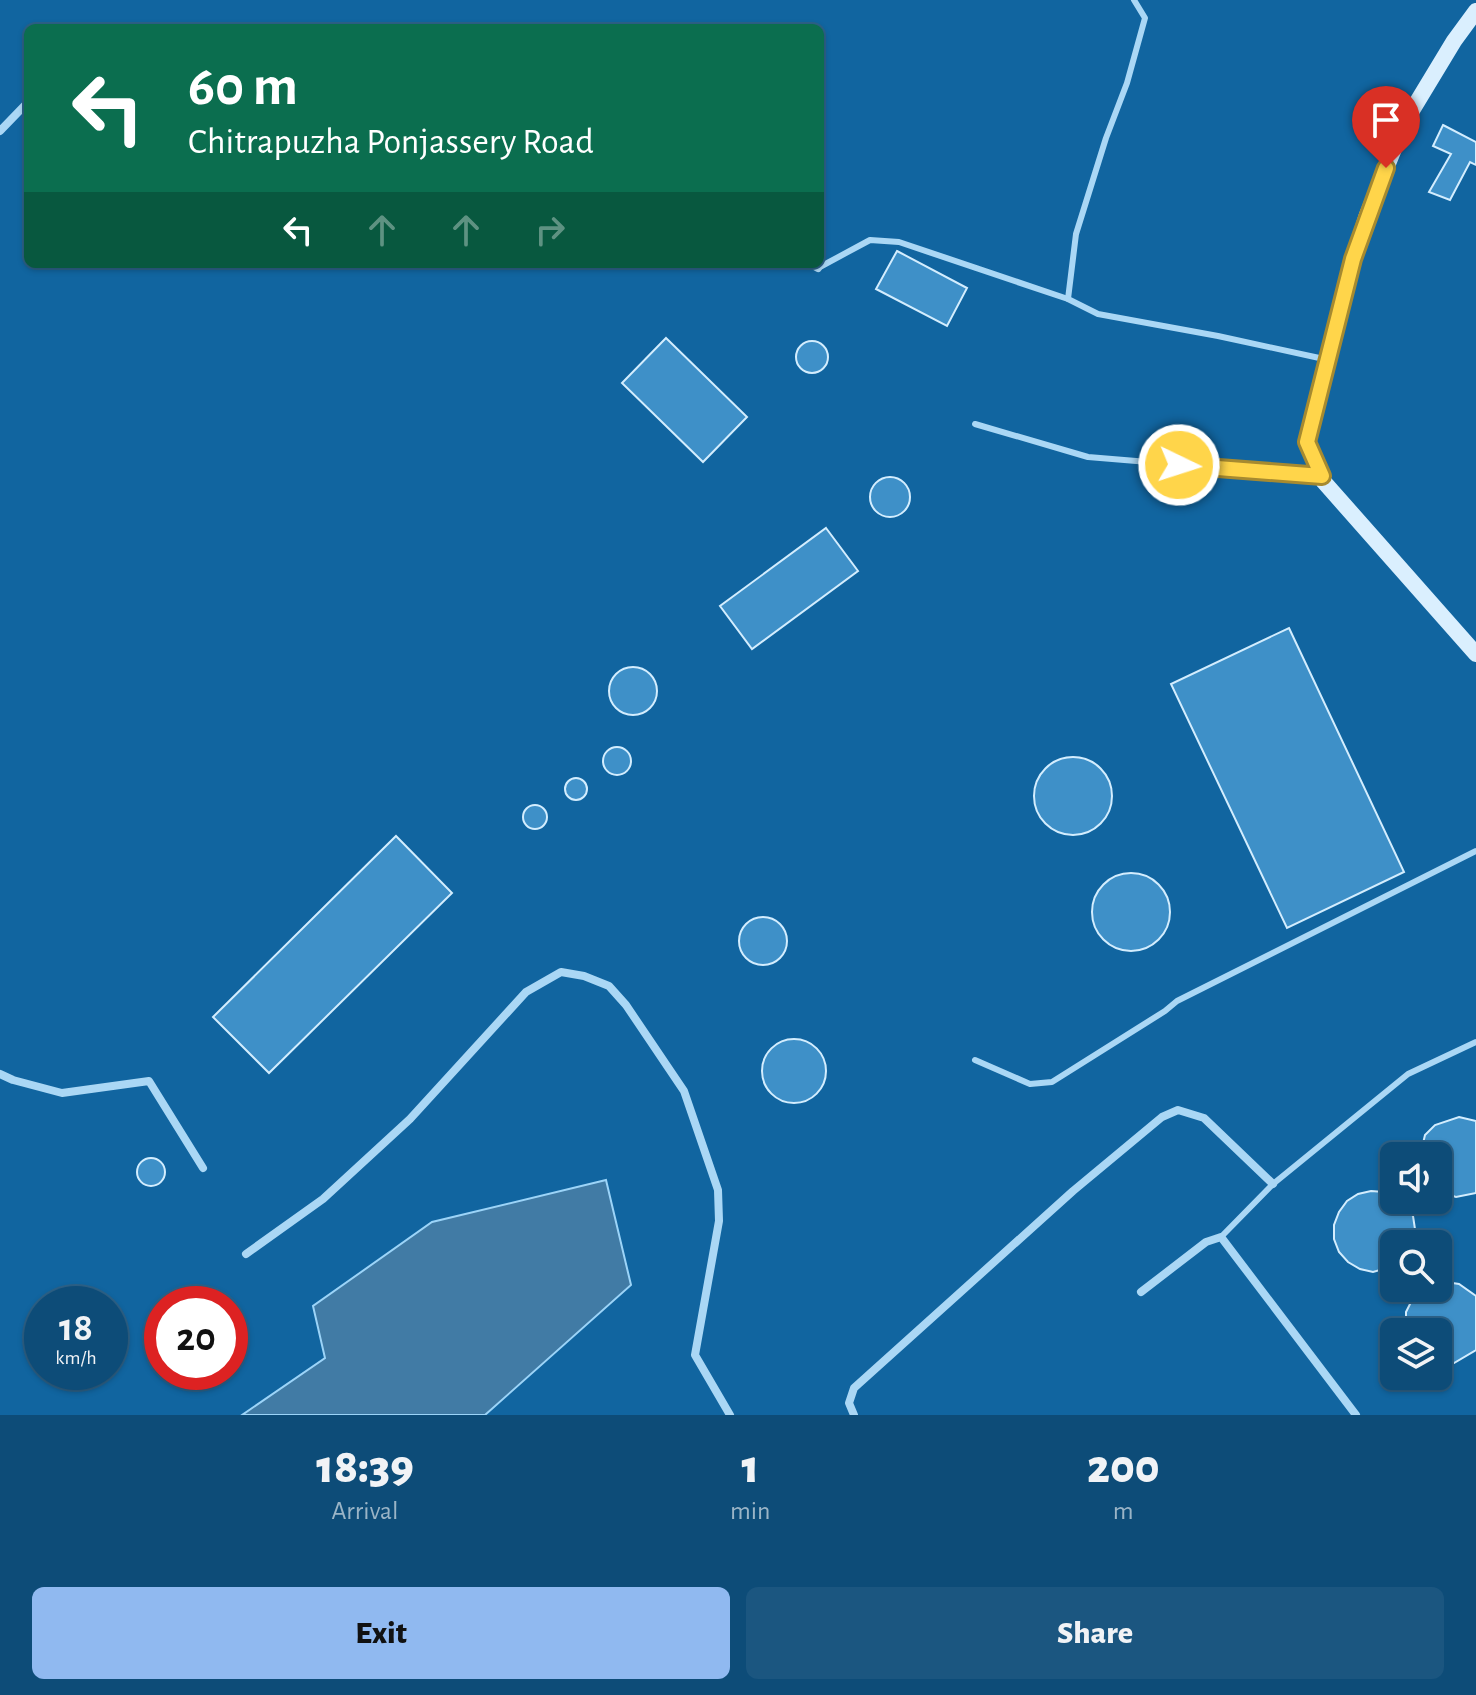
<!DOCTYPE html>
<html lang="en">
<head>
<meta charset="utf-8">
<style>
  :root { --surface:#0d4c78; --page:#1b5680; --text:#f1f3f6; --muted:#9ab4c6; --line:#2d638a; --accent:#90b9f0 }
  body { margin:0; font-family:"Alegreya Sans",sans-serif; background:var(--page); color:var(--text); height:100vh; display:flex; flex-direction:column; font-size:30px; white-space:nowrap }
  * { box-sizing:border-box; margin:0 }
  p { font-size:26px; color:var(--muted) }
  .icon { flex:none; width:44px; height:44px; fill:none; stroke:currentColor; stroke-width:2; stroke-linecap:round; stroke-linejoin:round }
  .map { position:relative; height:1415px; overflow:hidden }
  .side { display:flex; flex-direction:column; background:var(--surface); flex:1 }
  .side>* { flex:none }
  .top-card { position:absolute; left:24px; top:24px; width:800px; height:244px; border-radius:12px; box-shadow:0 2px 6px #0004,0 0 0 2px var(--line); background:#0b6e4f; color:#fff; overflow:hidden }
  .fabs { position:absolute; left:1380px; top:1142px; display:grid; gap:16px }
  .fabs a { display:grid; place-items:center; width:72px; height:72px; border-radius:12px; background:var(--surface); box-shadow:0 2px 6px #0004,0 0 0 2px var(--line); font-size:40px }
  .speed { position:absolute; left:24px; top:1286px; display:flex; gap:16px; font-size:40px; font-weight:700; text-align:center }
  .speed>* { display:grid; place-content:center; width:104px; height:104px; border-radius:50%; background:var(--surface); box-shadow:0 2px 6px #0004,0 0 0 2px var(--line); line-height:1 }
  .speed small { font-size:20px; font-weight:400 }
  .speed .limit { border:12px solid #d22; background:#fff; color:#111 }
  .pin { position:absolute; display:grid; place-items:center; width:68px; height:68px; color:#fff; margin:-82px -34px; border-radius:50% 50% 50% 0; rotate:-45deg; box-shadow:0 0 8px #0007 }
  .pin .icon { rotate:45deg }
  .me { position:absolute; width:88px; margin:-44px; rotate:94deg; stroke-linejoin:round; filter:drop-shadow(0 0 6px #0008) }
  .turn { display:flex; align-items:center; gap:28px; height:168px; padding:0 32px; font-size:36px }
  .turn .icon { width:104px; height:104px; stroke-width:2.5 }
  .turn b { display:block; font-size:56px; line-height:68px }
  .lanes { display:flex; align-items:center; height:76px; padding:0 32px; background:#0003; justify-content:center; gap:40px; direction:ltr }
  .lanes .off { opacity:.35 }
  .eta { display:flex; justify-content:space-evenly; align-items:center; height:136px; text-align:center }
  .eta b { font-size:48px; font-weight:800; line-height:56px }
  .button { display:flex; gap:16px; margin-top:auto; padding:16px 32px }
  .button a { flex:1; height:92px; border-radius:12px; background:var(--accent); color:#111; font-size:32px; font-weight:800; line-height:92px; text-align:center }
  .button a+a { background:var(--page); color:var(--text) }
  .map>svg:first-child { display:block }
</style>
</head>
<body>
<div class="map">
<svg width="1476" height="1415" viewBox="0 0 1476 1415">
  <rect width="100%" height="100%" fill="#1165a0"/>
  <path fill="#417ba5" stroke="#9cd4f8" stroke-width="2" d="M606,1180L631,1285L485,1415H242L325,1358L313,1306L432,1222Z"/>
  <g fill="#3e90c8" stroke="#d3edfe" stroke-width="2">
    <path d="M1443,125L1476,142V165L1470,162L1450,200L1429,192L1451,154L1433,146Z"/>
    <path d="M897,251L967,288L947,326L876,289Z"/>
    <path d="M666,338L747,417L703,462L622,383Z"/>
    <circle cx="812" cy="357" r="16"/>
    <circle cx="890" cy="497" r="20"/>
    <path d="M826,528L858,571L752,649L720,606Z"/>
    <path d="M1289,628L1404,872L1287,928L1171,684Z"/>
    <circle cx="633" cy="691" r="24"/>
    <circle cx="617" cy="761" r="14"/>
    <circle cx="1073" cy="796" r="39"/>
    <circle cx="576" cy="789" r="11"/>
    <circle cx="535" cy="817" r="12"/>
    <path d="M396,836L452,893L269,1073L213,1017Z"/>
    <circle cx="1131" cy="912" r="39"/>
    <circle cx="763" cy="941" r="24"/>
    <circle cx="794" cy="1071" r="32"/>
    <path d="M1459,1117L1476,1121V1193L1456,1197L1438,1191V1156H1420L1425,1135L1435,1125Z"/>
    <circle cx="151" cy="1172" r="14"/>
    <path d="M1371,1191L1384,1192L1394,1196V1200H1400L1413,1216L1415,1229L1414,1244H1394V1266L1373,1272L1360,1269L1348,1262L1339,1252L1334,1239V1225L1339,1212L1347,1201L1358,1194Z"/>
    <path d="M1446,1282L1459,1284L1476,1296V1350L1454,1363L1438,1364V1332H1406V1312L1412,1300L1422,1290L1438,1288V1283Z"/>
  </g>
  <g fill="none" stroke-linecap="round" stroke-linejoin="round">
    <g stroke="#aad7f5" stroke-width="6">
      <path d="M1134,0L1145,18L1127,83L1106,138L1076,234L1068,299L1098,314L1218,336L1324,359"/>
      <path d="M818,268L870,240L899,242L1068,299"/>
      <path d="M975,424L1088,457L1318,476"/>
      <path d="M975,1060L1030,1084L1052,1082L1165,1011L1177,1001L1476,851"/>
      <path d="M1221,1237L1273,1184L1408,1074L1476,1042"/>
    </g>
    <g stroke="#aad7f5" stroke-width="8">
      <path d="M0,131L28,102"/>
      <path d="M811,264L818,268"/>
      <path d="M0,1074L13,1080L62,1093L149,1081L203,1168"/>
      <path d="M246,1254L323,1199L410,1119L526,992L561,972L584,976L609,986L626,1005L684,1091L718,1190L719,1221L695,1355L730,1415"/>
      <path d="M1141,1292L1206,1242L1221,1237L1356,1415"/>
      <path d="M854,1415L849,1403L854,1388L1073,1191L1162,1117L1178,1110L1204,1118L1273,1184"/>
    </g>
    <path stroke="#daeffe" stroke-width="16" d="M1476,11L1454,41L1405,122L1367,215L1353,259L1307,442L1324,482L1476,654"/>
  </g>
  <g fill="none" stroke-linecap="round" stroke-linejoin="round">
    <g stroke="#a68a30" stroke-width="20">
      <path id="route" d="M1179,465L1322,476L1307,442L1353,259L1386,168"/>
    </g>
    <use href="#route" stroke="#ffd54a" stroke-width="14"/>
  </g>
</svg>
<div class="fabs">
<a><svg class="icon" aria-label="sound" viewBox="0 0 24 24"><path d="M4 9h4l5-4v14l-5-4H4zM17 9q2 3 0 6"/></svg></a>
<a><svg class="icon" aria-label="search" viewBox="0 0 24 24"><circle cx="10" cy="10" r="6"/><path d="M15 15l6 6"/></svg></a>
<a><svg class="icon" aria-label="layers" viewBox="0 0 24 24"><path d="M12 4l9 5-9 5-9-5zM3 14l9 5 9-5"/></svg></a>
</div>
<div class="speed"><div>18<small>km/h</small></div><div class="limit">20</div></div>
<div class="pin" style="left:1386px;top:168px;background:#d93025"><svg class="icon" aria-label="arrive" viewBox="0 0 24 24"><path d="M6 21V4h12l-3 4 3 4H6"/></svg></div>
<svg class="me" style="left:1179px;top:465px" viewBox="-20 -20 40 40"><circle r="17" fill="#ffd54a" stroke="#fff" stroke-width="3"/><path d="M0-11L8 9 0 5-8 9z" fill="#fff"/></svg>
<div class="top-card">
<div class="turn"><svg class="icon" aria-label="left" viewBox="0 0 24 24"><path d="M17 20v-9H6M10 6l-5 5 5 5"/></svg><div><b>60 m</b>Chitrapuzha Ponjassery Road</div></div>
<div class="lanes"><svg class="icon" aria-label="left" viewBox="0 0 24 24"><path d="M17 20v-9H6M10 6l-5 5 5 5"/></svg><svg class="icon off" aria-label="ahead" viewBox="0 0 24 24"><path d="M12 20V5M6 11l6-6 6 6"/></svg><svg class="icon off" aria-label="ahead" viewBox="0 0 24 24"><path d="M12 20V5M6 11l6-6 6 6"/></svg><svg class="icon off" aria-label="right" viewBox="0 0 24 24"><path d="M7 20v-9h11M14 6l5 5-5 5"/></svg></div>
</div>
</div>
<section class="side">
<div class="eta">
<div><b>18:39</b><p>Arrival</p></div>
<div><b>1</b><p>min</p></div>
<div><b>200</b><p>m</p></div>
</div>
<div class="button"><a>Exit</a><a>Share</a></div>
</section>
</body>
</html>
